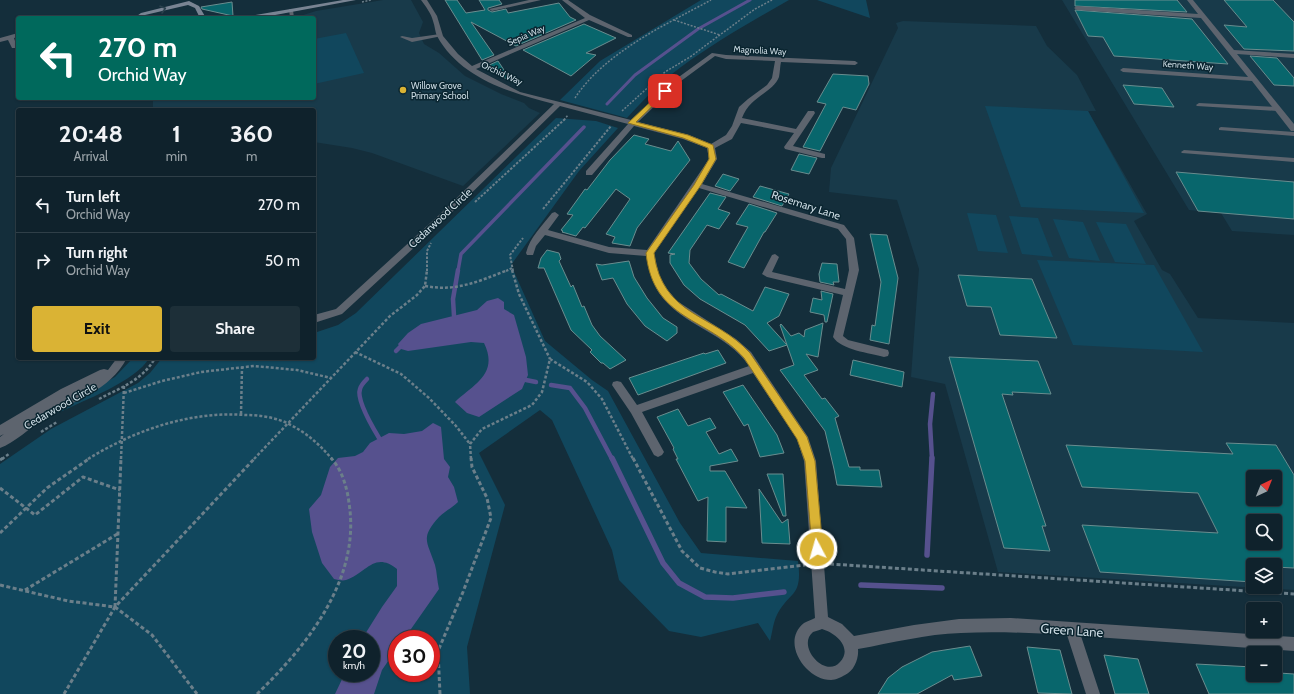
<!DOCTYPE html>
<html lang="en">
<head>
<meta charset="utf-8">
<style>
  :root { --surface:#0f222c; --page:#1d2f38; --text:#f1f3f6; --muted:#9ba4a9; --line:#2f3f48; --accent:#dab334 }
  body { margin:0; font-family:Cabin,sans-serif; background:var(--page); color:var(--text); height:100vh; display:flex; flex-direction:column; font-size:15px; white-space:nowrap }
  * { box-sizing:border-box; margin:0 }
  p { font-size:13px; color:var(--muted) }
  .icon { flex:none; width:22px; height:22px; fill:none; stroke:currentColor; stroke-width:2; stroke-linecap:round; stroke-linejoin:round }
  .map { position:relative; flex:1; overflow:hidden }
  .sheet { position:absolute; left:16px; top:108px; width:300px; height:252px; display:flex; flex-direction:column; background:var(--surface); border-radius:4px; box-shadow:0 1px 3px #0004,0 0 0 1px var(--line) }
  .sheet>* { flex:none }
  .guide { position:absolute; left:16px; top:16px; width:300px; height:84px; border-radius:4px; box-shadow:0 1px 3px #0004,0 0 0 1px var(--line); background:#00695c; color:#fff; overflow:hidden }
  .needle { width:26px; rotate:43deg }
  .buttons { position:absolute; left:1246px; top:470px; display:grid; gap:8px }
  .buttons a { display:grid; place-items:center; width:36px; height:36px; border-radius:4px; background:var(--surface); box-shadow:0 1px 3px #0004,0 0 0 1px var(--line); font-size:20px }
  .speed { position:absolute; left:328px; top:630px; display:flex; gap:8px; font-size:20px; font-weight:700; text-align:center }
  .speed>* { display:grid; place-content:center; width:52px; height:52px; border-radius:50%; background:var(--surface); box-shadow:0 1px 3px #0004,0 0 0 1px var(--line); line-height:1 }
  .speed small { font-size:10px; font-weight:400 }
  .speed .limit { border:6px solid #d22; background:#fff; color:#111 }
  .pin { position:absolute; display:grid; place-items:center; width:34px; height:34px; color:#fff; margin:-17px; border-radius:8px; box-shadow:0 2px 6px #0006 }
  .me { position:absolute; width:44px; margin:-22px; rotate:354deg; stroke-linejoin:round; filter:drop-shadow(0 0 3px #0008) }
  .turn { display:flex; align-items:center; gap:14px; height:84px; padding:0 16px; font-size:18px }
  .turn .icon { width:52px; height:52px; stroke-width:2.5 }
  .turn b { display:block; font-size:28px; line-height:34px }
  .eta { display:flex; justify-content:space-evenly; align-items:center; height:68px; text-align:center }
  .eta b { font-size:24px; font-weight:700; line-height:28px }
  .button { display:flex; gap:8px; margin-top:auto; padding:8px 16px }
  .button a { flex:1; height:46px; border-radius:4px; background:var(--accent); color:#111; font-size:16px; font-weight:700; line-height:46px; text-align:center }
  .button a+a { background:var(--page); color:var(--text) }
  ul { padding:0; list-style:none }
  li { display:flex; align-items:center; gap:12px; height:56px; padding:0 16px; border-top:1px solid var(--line) }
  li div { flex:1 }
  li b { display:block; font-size:15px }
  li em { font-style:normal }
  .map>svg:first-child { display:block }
</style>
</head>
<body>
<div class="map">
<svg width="1294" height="694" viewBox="0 0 1294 694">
  <rect width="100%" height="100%" fill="#142e3b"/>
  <g fill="#183a4a" fill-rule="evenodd">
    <path d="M383,0H411L423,22L419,33L424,44L439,53L465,76L501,94L524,103L529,108L540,113L463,186L372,153L352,148L314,142V110H153V98H314V18H286L300,16L316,11Z"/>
    <path d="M1062,0H1294V235L1232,231L1221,213L1189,210Z"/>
    <path d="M903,21L1036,26L1047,46L1077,75L1096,111H1088L1147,214L1134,221L1162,270L1170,274L1198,318L1294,323V590L998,572L945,384L911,377L919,269L897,200L829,192L831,168L898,28L896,23ZM1253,477H1275V499H1253ZM1253,521H1275V543H1253ZM1253,565H1275V587H1253Z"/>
  </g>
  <g fill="#11475d" fill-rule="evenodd">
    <path d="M701,0H789C752,21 715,42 681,67C662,81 643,100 627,118L560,100L600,61Z"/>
    <path d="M817,0H866L870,18Z"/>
    <path d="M346,33L364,73L314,84V39Z"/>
    <path d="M985,106L1088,111L1144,213L1021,207Z"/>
    <path d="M556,118L596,121L618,128L579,171L511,265L545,341L592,380L608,391L680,523L701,553L798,561C803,599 789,590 776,617C773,624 772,634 770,641L758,623L701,637L669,631L619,580L612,550L552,420L540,410L479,453L505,505L467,647L470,694H0V464L51,429L138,383L150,373L162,358H314V333L338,325L356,313ZM337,639H371V673H337ZM397,639H431V673H397Z"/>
    <path d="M967,213L996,215L1008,253L978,251Z"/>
    <path d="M1009,216L1038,218L1053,257L1022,254Z"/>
    <path d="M1053,219L1083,222L1100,261L1069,258Z"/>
    <path d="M1096,222L1126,224L1146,264L1115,262Z"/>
    <path d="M1037,260L1154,265L1203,352L1073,345Z"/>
    <path d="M133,358H149C137,381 82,401 58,413L56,410L115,377Z"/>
  </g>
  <g fill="#56518e">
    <path d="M498,298L504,302V309L514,315L526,357L528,375L522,389L479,417L467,413L455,402C474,384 499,374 484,343L471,342L408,351L401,349L398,344L408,333L421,324L477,310L487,301Z"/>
    <path d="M433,423L441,427L444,459L450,467L448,477L454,487L458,502C452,508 445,511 439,517C420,538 427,541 435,565C437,572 437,581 439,589L404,639H397V648L382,670L374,694H335L345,673H371V639H362L382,607L397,586V569C374,551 367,573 346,580C343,581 338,580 334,579L322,563L312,532L309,509L321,495L330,467L338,458L355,456L363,452L370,443L389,433L404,434L422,431Z"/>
  </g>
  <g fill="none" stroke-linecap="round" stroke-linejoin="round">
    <path stroke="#56518e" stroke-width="3" d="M607,104L635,75L698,29L750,0"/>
    <path stroke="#56518e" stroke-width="3.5" d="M458,271L461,254L584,127"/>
    <g stroke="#56518e" stroke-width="4.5">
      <path d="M454,316L453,299L458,270"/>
      <path d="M396,351L400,347"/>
      <path d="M367,379C364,382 361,385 360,389C356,400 373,428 379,438"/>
      <path d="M526,380L536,382"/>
      <path d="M551,385L570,388L585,408L612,459"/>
      <path d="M932,459L930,424L933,394"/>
    </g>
    <g stroke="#56518e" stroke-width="5.5">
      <path d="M612,458L663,563L679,583L705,597L733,598L784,592"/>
      <path d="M927,555L932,458"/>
      <path d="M861,585L942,588"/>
    </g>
  </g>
  <g fill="#08666c" stroke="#6a8d8f" fill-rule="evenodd">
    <path d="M445,0H457L466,13L485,10L479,0H499L502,4L488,8V10L492,12L506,9L508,13L559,3L570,17L576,20L516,46L471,22L494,55L482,60Z"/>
    <path d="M1075,0H1177L1187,12L1075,6Z"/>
    <path d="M1224,0H1273L1294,22V51L1244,49L1224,25L1247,27Z"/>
    <path d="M232,2L233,16L202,9L201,7Z"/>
    <path d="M1075,10L1192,19L1228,64L1114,56L1103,37L1088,36Z"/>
    <path d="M584,24L616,38L586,53L596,55L571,76L523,50Z"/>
    <path d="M1250,56L1277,58L1294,78V86L1274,85Z"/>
    <path d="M498,61L512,82L485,67Z"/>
    <path d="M833,74L868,76L869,84L856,110L843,107L820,151L803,147L826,104L817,102Z"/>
    <path d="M1123,85L1162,88L1174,107L1134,104Z"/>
    <path d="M634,135L649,139L645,144L671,151L678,141L690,160L637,228L630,246L612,243L615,237L606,234L630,199L616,189L585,228L583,227L576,236L562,232L563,231L561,230L573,215L567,214L585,189L587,190L610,160Z"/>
    <path d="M799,154L817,158L809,174L791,170Z"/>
    <path d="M1176,172L1294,182V219L1198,211Z"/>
    <path d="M723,174L739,179L730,191L715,186Z"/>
    <path d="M760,186L789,194L782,206L753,197Z"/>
    <path d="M710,193L726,197L718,209L730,213L719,229L707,225L690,250L689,263L701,279L719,295L721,294L753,311L765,287L789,294L779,316L767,323L787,345L769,351L745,325L700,299L684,285L670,263V255L675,254L668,253Z"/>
    <path d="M749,204L777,213L765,232H764L744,268L728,262L748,227L736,224Z"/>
    <path d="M870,234L887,235L898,278L889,344L870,340L872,325L875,326L881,282Z"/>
    <path d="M547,250L559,253L561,259L559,261L571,287L573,285L582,307L584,306L592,325L600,336L626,360L610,369L603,363H601L590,352L592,350L571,330L544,268H538L541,258Z"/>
    <path d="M629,261L634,277L647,298L663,318L677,327V333L667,341L645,326L627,304L613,278L602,280L596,264L602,265Z"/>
    <path d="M822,263L837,264L839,282H833L834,285L820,282L819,274Z"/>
    <path d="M958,275L1032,279L1057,338L1000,335L991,307L967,306Z"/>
    <path d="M821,291L833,294L827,322H825L824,315L810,312L813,298L822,300Z"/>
    <path d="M823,323L818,357L806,354L818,370L804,375L822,399L825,398L839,416L835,418L849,467H860V470H879L882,487L837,485L834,469L825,431L780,370L794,365L780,325L781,324L791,336L799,333L804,337L805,330Z"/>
    <path d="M718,350L726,363L638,395L629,378L704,353L705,354Z"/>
    <path d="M949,357L1038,361L1051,394L1012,392L1013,395L1002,394L1046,526H1042L1050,551L1004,548Z"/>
    <path d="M853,360L904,372L902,387L850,375Z"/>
    <path d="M743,385L777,435L784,453L760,457L748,424L744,426L723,392Z"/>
    <path d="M678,409L688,426L710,418L716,428L706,432L719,454L731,449L738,461L710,466V471H725L747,508L726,507V542L707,541L708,497L698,501L676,459H678L673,449L674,448L657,417Z"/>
    <path d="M1226,443L1276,445L1294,475V568L1275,567V565H1253V582L1100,572L1082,525L1218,533L1198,493L1082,487L1066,445L1233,454ZM1253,477H1275V499H1253ZM1253,521H1275V543H1253Z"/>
    <path d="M767,474H783L786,516H783Z"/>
    <path d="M759,489L782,523L788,519L790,544L762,543Z"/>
    <path d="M970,646L982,676L954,680L952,675L917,694H878L888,678L902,667L932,652Z"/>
    <path d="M1027,647L1060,650L1072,694L1038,693Z"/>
    <path d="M1104,655L1138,659L1149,694H1115Z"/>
    <path d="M1196,664L1253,667V675H1275V669H1277L1279,673L1294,674V694H1209Z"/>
  </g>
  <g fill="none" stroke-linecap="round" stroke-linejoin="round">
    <g stroke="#6b7f8a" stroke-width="1.5" stroke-dasharray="2 1.5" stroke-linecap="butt">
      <path d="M362,2L371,0"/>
      <path d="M674,20L720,35"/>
      <path d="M575,98C604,53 665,25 711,0"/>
      <path d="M622,111L665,72L690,57L755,9L772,0"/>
      <path d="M564,120L568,115"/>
    </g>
    <g stroke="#6b7f8a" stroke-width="2" stroke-dasharray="2.5 1.5" stroke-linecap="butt">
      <path d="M475,202L565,119"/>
      <path d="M543,209L611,126"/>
      <path d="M427,271V251L431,243"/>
      <path d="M506,271L512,268"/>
      <path d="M513,271L510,255L523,238"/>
    </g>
    <g stroke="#6b7f8a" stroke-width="2.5" stroke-dasharray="3 2" stroke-linecap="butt">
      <path d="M512,270L519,294L550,359"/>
      <path d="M425,286C457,292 479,281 508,270"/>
      <path d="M355,352L401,374L429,398L456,426L470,444"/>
      <path d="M124,393L162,381L201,372L254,366L297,370L331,378"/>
      <path d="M99,399C120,388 143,380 155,358"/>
      <path d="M241,414L242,367"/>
      <path d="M41,432L57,422"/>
      <path d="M2,459L9,454"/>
      <path d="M88,459C135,430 190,411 245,415C259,415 274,417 287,423C307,433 318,443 332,459"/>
      <path d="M121,459L124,386"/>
      <path d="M254,459L390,316L417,295L425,286L427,270"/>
      <path d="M471,459L470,444L482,429L532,405L542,392L550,359L587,382L602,399L633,459"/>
    </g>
    <g stroke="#6b7f8a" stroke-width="3" stroke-dasharray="4 2.5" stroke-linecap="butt">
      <path d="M633,458L682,551L700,568L715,572L728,574L805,565"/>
      <path d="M0,460L3,458"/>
      <path d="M0,488L35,515L83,477L120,490"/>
      <path d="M0,533L47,488L90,458"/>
      <path d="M830,564L1294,594"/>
      <path d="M0,585L68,601L115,607L152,635L197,694"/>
      <path d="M25,590L119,533"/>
      <path d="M115,607L121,458"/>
      <path d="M64,694L115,607L255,458"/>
      <path d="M257,694C308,645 361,578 349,503C347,487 342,470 331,458"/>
      <path d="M440,694L438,651L463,592L491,518L487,498L472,467L471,458"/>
    </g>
    <g fill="#5d646e" fill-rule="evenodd">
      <path d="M289,9L293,10L294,18H290Z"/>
      <path d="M440,34H442V36L412,42L400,37L402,36L412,38Z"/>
      <path d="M1199,103L1278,107L1281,109L1278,111L1197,106L1196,105Z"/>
      <path d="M1221,127L1294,132V136L1219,130V128Z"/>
      <path d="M1184,150L1294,158V162L1182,153L1181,152Z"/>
    </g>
    <g fill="#5d646e" fill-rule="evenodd">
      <path d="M421,0H427L437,16L443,36L458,54L472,66L585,18L562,0H568L590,15L632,35V37H628L589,20L476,69L520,92L631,120L676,79L712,53L726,55L855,61L858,63L855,65L781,62C780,66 780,72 779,77C773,93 750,96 742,118L796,129L808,111H814L815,113L793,146L825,154V158H822L785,149L784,147L794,133L741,123L732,139L715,148L717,159L702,184L844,225L854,238L859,270L843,336L848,340L888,350L889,353L888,356L884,357C870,353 841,350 833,337L843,295L767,277L762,274L772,255L775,254L779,257L772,272L845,289L849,270L846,239L838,229L699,188L654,253L659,275L667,289L677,301L736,339L751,352L808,437L816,461L828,617L842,624L854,636L914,625L959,619L1011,618L1294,637V651L1081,636L1100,694H1086L1067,635C1031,633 996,631 961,633C926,634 892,643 858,649C859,659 854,671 845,675C841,677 836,680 831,680C806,680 780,642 804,623C807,621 812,620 815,618L804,461L797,439L753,373L642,412L664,452L662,455L658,457L654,455L631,413L612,385L613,382L617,381L621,382L637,405L749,366C727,333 682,326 659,293C652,282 649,269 646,256L609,253L545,235L536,246L533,255H527L526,253C530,237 542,226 552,213L555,212L559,215L548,230L609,247L647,250L709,159L707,148L683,139L634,126L592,175H586V171L628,124L560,106L444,220L342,314L314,323V315L336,309L438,216L554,104C510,93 460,78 437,36C435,32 435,26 433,21C431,13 426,7 421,0ZM715,56L726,59L775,61L772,78L767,85L748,99L739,107L732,126L726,135L711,144L689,135L638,122L681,81ZM822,629C836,633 853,648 840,662C825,679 796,646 813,632C816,631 820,630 822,629Z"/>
      <path d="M529,0H541L492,11L489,9Z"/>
      <path d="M1187,0H1193L1234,50L1294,54V58L1237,54L1294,124V131H1291L1252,81L1123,72L1120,70L1123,68L1248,77L1201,18L1077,10L1074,8L1077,6L1198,14Z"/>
      <path d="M123,16H137L140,18H120Z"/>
      <path d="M18,33V37L14,38L17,47L16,48H12L8,40L0,42V38Z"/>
      <path d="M117,358H127C109,392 75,399 44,419C31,427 14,443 0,448V437L4,434L0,436V425L61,389L100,370L104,369L108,370Z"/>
    </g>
    <g fill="#798493" fill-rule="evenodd">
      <path d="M343,0H356L259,18H246L249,16Z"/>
      <path d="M189,1L199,6L206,18H200L195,8L188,5L145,15L141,18H134L141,13Z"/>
    </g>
  </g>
  <defs><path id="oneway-chevron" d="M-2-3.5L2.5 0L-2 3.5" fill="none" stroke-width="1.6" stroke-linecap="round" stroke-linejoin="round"/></defs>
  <use stroke="#2b424e" href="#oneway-chevron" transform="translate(163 9) rotate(-16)"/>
  <path fill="#dab334" stroke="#8e7422" d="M663,90L668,91L636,122L688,135L713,145L716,159L701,185L654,253C662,317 715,314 750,353L807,437L815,461L823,549L821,553L817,555L813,553L812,549L805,461L797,439L744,358C708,317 653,321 646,253L694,185L709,159L708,148L683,138L628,123Z"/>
  <circle fill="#dab334" stroke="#0a2530" stroke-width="1.5" cx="403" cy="90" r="4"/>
  <g text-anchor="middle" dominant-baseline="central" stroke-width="3" stroke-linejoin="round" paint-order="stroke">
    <g font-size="9" fill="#ccdbe3" stroke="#0a2530">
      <text transform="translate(526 35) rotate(-23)">Sepia Way</text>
      <text transform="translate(760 50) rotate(3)">Magnolia Way</text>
      <text transform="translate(1188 65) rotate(4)">Kenneth Way</text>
      <text transform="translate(502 73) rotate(25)">Orchid Way</text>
    </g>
    <g font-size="9" fill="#ccdbe3" stroke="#0a2530" text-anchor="start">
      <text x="411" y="85">Willow Grove<tspan x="411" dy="10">Primary School</tspan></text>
    </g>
    <g font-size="11" fill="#ccdbe3" stroke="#0a2530">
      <text transform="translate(806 205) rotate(18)">Rosemary Lane</text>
      <text transform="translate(440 218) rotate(-43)">Cedarwood Circle</text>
      <text transform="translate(60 406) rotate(-30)">Cedarwood Circle</text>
    </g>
    <g font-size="13" fill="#ccdbe3" stroke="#0a2530">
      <text transform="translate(1072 630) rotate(4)">Green Lane</text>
    </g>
  </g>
</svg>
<div class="buttons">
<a><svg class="needle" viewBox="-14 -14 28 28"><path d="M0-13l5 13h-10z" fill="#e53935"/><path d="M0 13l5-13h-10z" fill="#9ba4a9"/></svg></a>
<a><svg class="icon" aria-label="search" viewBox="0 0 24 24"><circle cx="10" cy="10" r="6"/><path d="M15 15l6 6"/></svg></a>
<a><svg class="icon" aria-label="layers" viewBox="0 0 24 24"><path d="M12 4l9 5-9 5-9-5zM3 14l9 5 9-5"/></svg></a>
<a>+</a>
<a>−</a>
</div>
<div class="speed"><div>20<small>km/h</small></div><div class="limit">30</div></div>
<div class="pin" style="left:665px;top:91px;background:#d93025"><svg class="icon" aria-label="arrive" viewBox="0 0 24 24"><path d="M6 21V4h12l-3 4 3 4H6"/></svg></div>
<svg class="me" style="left:817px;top:549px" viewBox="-20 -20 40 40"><circle r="17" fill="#dab334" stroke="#fff" stroke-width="3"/><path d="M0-11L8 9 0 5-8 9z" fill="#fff"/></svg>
<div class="guide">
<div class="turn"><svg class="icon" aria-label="left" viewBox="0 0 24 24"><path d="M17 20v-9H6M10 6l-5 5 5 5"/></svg><div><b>270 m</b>Orchid Way</div></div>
</div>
<section class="sheet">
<div class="eta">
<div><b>20:48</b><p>Arrival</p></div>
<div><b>1</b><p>min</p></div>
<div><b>360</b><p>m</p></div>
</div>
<ul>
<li><svg class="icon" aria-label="left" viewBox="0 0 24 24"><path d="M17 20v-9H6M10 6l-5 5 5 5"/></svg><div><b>Turn left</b><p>Orchid Way</p></div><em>270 m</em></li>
<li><svg class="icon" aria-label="right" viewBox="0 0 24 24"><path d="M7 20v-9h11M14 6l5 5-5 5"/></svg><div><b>Turn right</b><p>Orchid Way</p></div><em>50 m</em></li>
</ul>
<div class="button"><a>Exit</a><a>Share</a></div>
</section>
</div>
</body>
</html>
